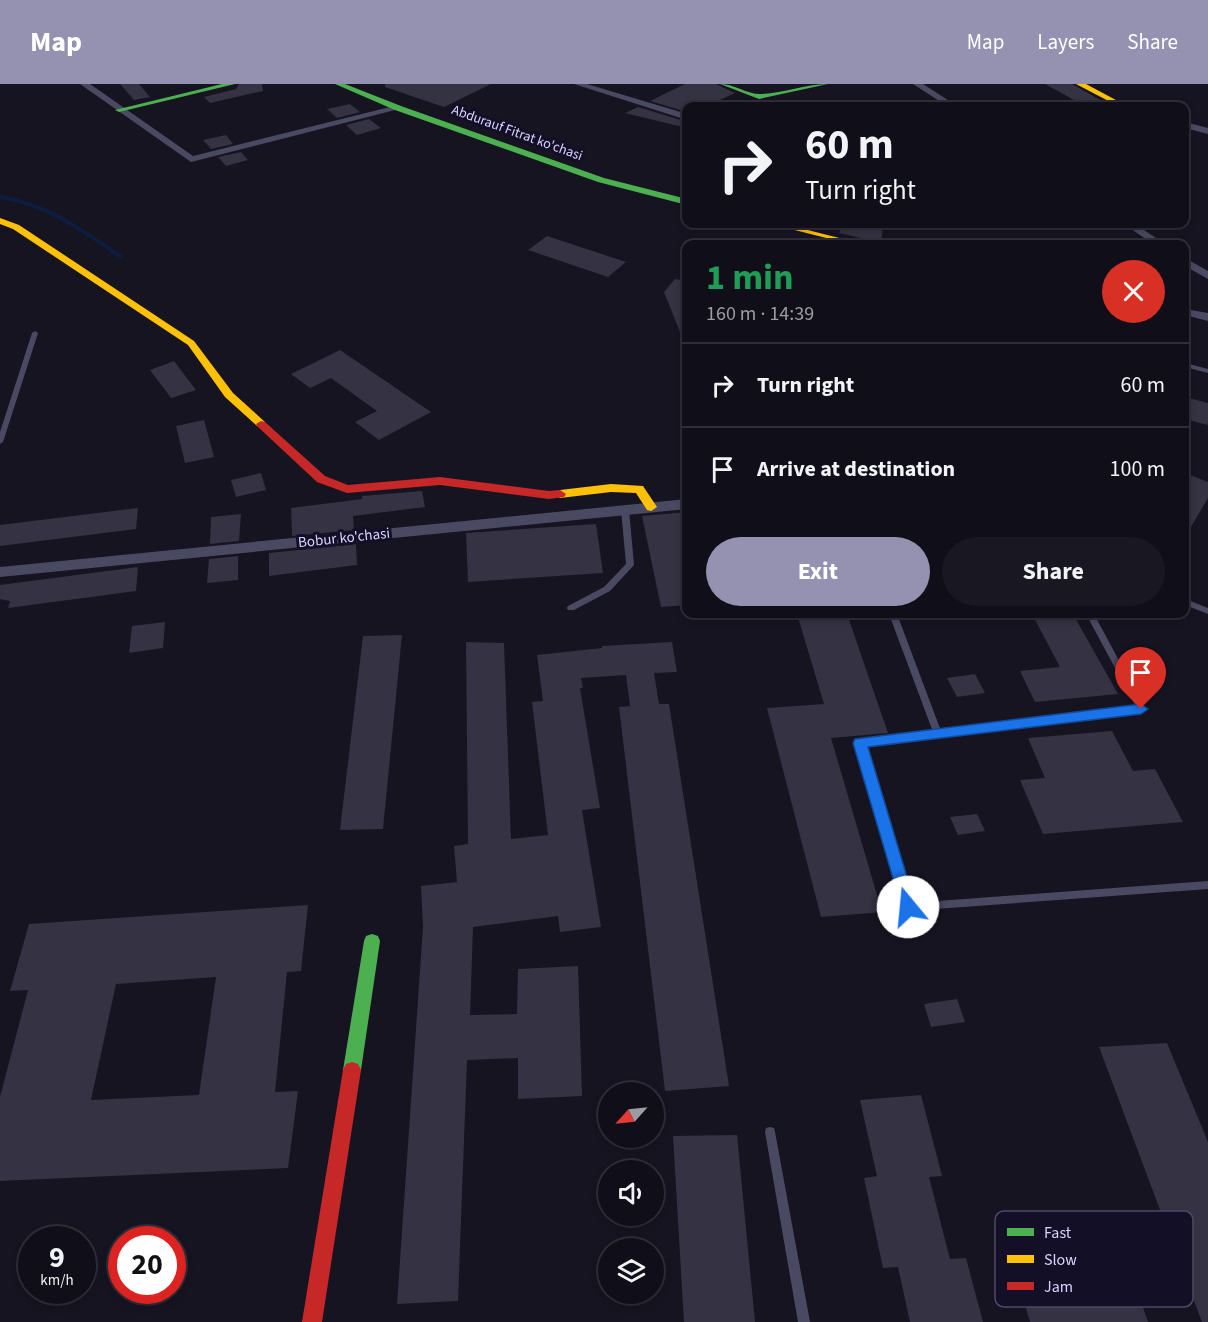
<!DOCTYPE html>
<html lang="en">
<head>
<meta charset="utf-8">
<style>
  :root { --surface:#100f19; --page:#191822; --text:#f1f3f6; --muted:#9c9ca2; --line:#302f38; --accent:#9591b1 }
  body { margin:0; font-family:"Source Sans 3",sans-serif; background:var(--page); color:var(--text); height:100vh; display:flex; flex-direction:column; font-size:22px; white-space:nowrap }
  * { box-sizing:border-box; margin:0 }
  p { font-size:20px; color:var(--muted) }
  .icon { flex:none; width:33px; height:33px; fill:none; stroke:currentColor; stroke-width:2; stroke-linecap:round; stroke-linejoin:round }
  .map { position:relative; flex:1; overflow:hidden }
  .panel { position:absolute; left:682px; top:156px; width:507px; height:378px; display:flex; flex-direction:column; background:var(--surface); border-radius:12px; box-shadow:0 3px 9px #0003,0 0 0 2px var(--line) }
  .panel>* { flex:none }
  .guide { position:absolute; left:682px; top:18px; width:507px; height:126px; border-radius:12px; box-shadow:0 3px 9px #0003,0 0 0 2px var(--line); background:#100f19; color:var(--text); overflow:hidden }
  .needle { width:39px; rotate:243deg }
  .fabs { position:absolute; left:598px; top:998px; display:grid; gap:12px }
  .fabs a { display:grid; place-items:center; width:66px; height:66px; border-radius:50%; background:var(--surface); box-shadow:0 3px 9px #0003,0 0 0 2px var(--line); font-size:30px }
  .speed { position:absolute; left:18px; top:1142px; display:flex; gap:12px; font-size:30px; font-weight:700; text-align:center }
  .speed>* { display:grid; place-content:center; width:78px; height:78px; border-radius:50%; background:var(--surface); box-shadow:0 3px 9px #0003,0 0 0 2px var(--line); line-height:1 }
  .speed small { font-size:15px; font-weight:400 }
  .speed .limit { border:9px solid #d22; background:#fff; color:#111 }
  .pin { position:absolute; display:grid; place-items:center; width:51px; height:51px; color:#fff; margin:-62px -26px; border-radius:50% 50% 50% 0; rotate:-45deg; box-shadow:0 0 6px #0007 }
  .pin .icon { rotate:45deg }
  .me { position:absolute; width:66px; margin:-33px; rotate:343deg; stroke-linejoin:round; filter:drop-shadow(0 0 4px #0008) }
  .turn { display:flex; align-items:center; gap:21px; height:126px; padding:0 24px; font-size:27px }
  .turn .icon { width:78px; height:78px; stroke-width:2.5 }
  .turn b { display:block; font-size:42px; line-height:51px }
  .round { display:grid; place-items:center; flex:none; width:63px; height:63px; border-radius:32px; background:var(--page) }
  .summary { display:flex; align-items:center; justify-content:space-between; height:102px; padding:0 24px }
  h1 { font-size:36px; font-weight:700; line-height:45px; color:#1e9e55 }
  .cta { display:flex; gap:12px; margin-top:auto; padding:12px 24px }
  .cta a { flex:1; height:69px; border-radius:36px; background:var(--accent); color:#fff; font-size:24px; font-weight:700; line-height:69px; text-align:center }
  .cta a+a { background:var(--page); color:var(--text) }
  ul { padding:0; list-style:none }
  li { display:flex; align-items:center; gap:18px; height:84px; padding:0 24px; border-top:2px solid var(--line) }
  li div { flex:1 }
  li b { display:block; font-size:22px }
  li em { font-style:normal }
  header { display:flex; align-items:center; gap:36px; box-sizing:border-box; height:84px; padding:0 30px; background:var(--accent); color:#fff }
  header strong { font-size:28px }
  nav { display:flex; gap:33px; margin-inline-start:auto; font-size:21px }
  .map>svg:first-child { display:block }
</style>
</head>
<body>
<header>
<strong>Map</strong>
<nav><a>Map</a><a>Layers</a><a>Share</a></nav>
</header>
<div class="map">
<svg width="1208" height="1238" viewBox="0 0 1208 1238">
  <rect width="100%" height="100%" fill="#161421"/>
  <g fill="none" stroke-linecap="round" stroke-linejoin="round">
    <path stroke="#0b1e41" stroke-width="4" d="M0,113C47,120 82,146 120,172"/>
  </g>
  <g fill="#343243" fill-rule="evenodd">
    <path d="M120,0H139L150,13L134,16Z"/>
    <path d="M239,0H262L263,7L210,19L204,13L236,5Z"/>
    <path d="M385,0H491L444,23L385,3Z"/>
    <path d="M685,0H716L735,9L707,22H687V28L650,17Z"/>
    <path d="M1045,0H1072L1107,20L1085,22Z"/>
    <path d="M350,20L360,28L337,34L327,25Z"/>
    <path d="M638,23L687,38V44L625,29Z"/>
    <path d="M369,35L381,44L357,51L346,41Z"/>
    <path d="M226,51L233,60L211,65L203,56Z"/>
    <path d="M241,68L248,76L226,82L218,73Z"/>
    <path d="M844,140H883L881,160H868L865,155L839,149Z"/>
    <path d="M547,152L626,178L608,193L528,166Z"/>
    <path d="M675,195L687,197L686,263L664,208Z"/>
    <path d="M340,266L431,328L379,356L355,338L377,327L331,294L310,304L291,290Z"/>
    <path d="M174,277L196,306L171,314L150,286Z"/>
    <path d="M1185,313L1208,319V341L1185,335Z"/>
    <path d="M204,336L214,373L185,379L176,342Z"/>
    <path d="M261,389L266,406L236,413L231,396Z"/>
    <path d="M1185,389L1208,398V414L1185,453Z"/>
    <path d="M422,407L425,423L353,432L354,446L292,452L291,424L362,415V412Z"/>
    <path d="M138,424L136,445L0,462V441Z"/>
    <path d="M687,428V521L661,523L642,432Z"/>
    <path d="M241,430L239,457L210,460L211,433Z"/>
    <path d="M596,440L603,489L468,498L466,449Z"/>
    <path d="M356,460L357,481L269,492V469Z"/>
    <path d="M238,472V496L207,499L209,475Z"/>
    <path d="M138,483L136,507L8,524L10,517L0,515V501Z"/>
    <path d="M797,530H847L888,649L831,654L882,828L821,833L767,624L824,620Z"/>
    <path d="M1032,530H1073L1118,610L1035,618L1020,587L1060,583Z"/>
    <path d="M165,538L163,564L129,569L132,542Z"/>
    <path d="M402,551L383,745L340,746L363,552Z"/>
    <path d="M466,558L504,559L511,755L548,751L532,618L543,617L537,571L602,564V562L672,558L677,588L654,589L659,620H669L729,1002L665,1007L619,623L630,622L626,591L581,594L583,604H580L600,724L582,726L601,843L560,848L558,832L473,843L470,931L517,930L518,885L578,882L582,1012L518,1015V974L467,976L458,1217L397,1220L423,843L421,802L457,798L454,762L468,760Z"/>
    <path d="M975,590L985,609L957,613L947,594Z"/>
    <path d="M1112,647L1133,687L1155,685L1183,738L1043,750L1020,696L1045,694L1028,654Z"/>
    <path d="M977,730L985,747L958,751L950,733Z"/>
    <path d="M308,821L301,887L287,888L275,1008L298,1007L288,1084L0,1097V1013L28,906L10,907L29,840ZM216,893L199,1011L91,1016L116,900Z"/>
    <path d="M957,915L965,938L931,943L924,920Z"/>
    <path d="M1167,959L1208,1058V1238H1202L1099,963Z"/>
    <path d="M921,1011L942,1092L929,1093L950,1175L966,1174L983,1238H910L898,1183L883,1184L864,1094L877,1092L860,1016Z"/>
    <path d="M737,1051L755,1238H684L673,1052Z"/>
    <path d="M1133,1195L1148,1238H1030L1020,1204Z"/>
  </g>
  <g fill="none" stroke-linecap="round" stroke-linejoin="round">
    <g fill="#4a4962" fill-rule="evenodd">
      <path d="M35,247L38,249L3,358L0,360V348L32,249Z"/>
      <path d="M1185,279L1208,285V289L1185,283Z"/>
      <path d="M623,424H627L629,426L634,481L610,507L574,526H568L567,524L568,522L604,503L626,480L621,426Z"/>
      <path d="M1185,515L1208,524V530L1185,521Z"/>
      <path d="M889,530H897L941,647L1136,623L1086,530H1094L1145,625L1144,627L1141,628L938,654L865,662L911,819L1208,797V805L908,827L905,826L856,659L857,657L860,656L933,648Z"/>
      <path d="M770,1043L774,1044L775,1048L810,1238H798L765,1048L766,1044Z"/>
    </g>
    <g fill="#4a4962" fill-rule="evenodd">
      <path d="M80,0H90L193,72L398,21L403,24L191,78Z"/>
      <path d="M574,0H587L687,30V36Z"/>
      <path d="M913,0H923L957,22H947Z"/>
      <path d="M1185,38L1208,44V50L1185,44Z"/>
      <path d="M1124,140H1135L1165,160H1153Z"/>
      <path d="M1185,174L1208,187V195L1185,182Z"/>
      <path d="M1185,225L1208,229V237L1185,231Z"/>
      <path d="M687,415V425L0,493V483Z"/>
    </g>
    <g fill="#4caf50" fill-rule="evenodd">
      <path d="M222,0H235L119,28L115,26Z"/>
      <path d="M335,0H345L401,22L604,94L687,115V121L598,98L395,26Z"/>
      <path d="M720,0C735,0 748,11 762,10C784,9 805,0 828,0L759,15Z"/>
      <path d="M372,850L378,852L380,857L361,986L358,992L352,994L346,992L343,986L364,857L366,852Z"/>
    </g>
    <g fill="#ffc107" fill-rule="evenodd">
      <path d="M1076,0H1086L1127,22H1118Z"/>
      <path d="M0,134L19,141L194,257L233,309L265,338V342H257L225,313L188,261L13,145L0,140Z"/>
      <path d="M771,140H784L863,160H850Z"/>
      <path d="M611,400L643,402L657,423L651,427L647,426L636,409L611,408L560,414L554,410L560,406Z"/>
    </g>
    <g fill="#c62828" fill-rule="evenodd">
      <path d="M261,337L265,338L325,392L348,401L440,393L549,407L560,406L566,410L564,413L549,415L440,401L347,409L317,398L257,342L256,340Z"/>
      <path d="M352,978L358,980L361,986L322,1238H302L343,986L346,980Z"/>
    </g>
  </g>
  <path fill="#1a73e8" stroke="#114b97" stroke-width="1.5" d="M1141,620L1148,625L1141,630L868,663L916,823L914,828L908,830L903,828L853,659L855,655Z"/>
  <g text-anchor="middle" dominant-baseline="central" stroke-width="6" stroke-linejoin="round" paint-order="stroke">
    <g font-size="14" fill="#d9d4ff" stroke="#130f26">
      <text transform="translate(517 49) rotate(20)">Abdurauf Fitrat ko'chasi</text>
    </g>
    <g font-size="15" fill="#d9d4ff" stroke="#130f26">
      <text transform="translate(344 454) rotate(-6)">Bobur ko'chasi</text>
    </g>
  </g>
  <rect x="995" y="1127" width="198" height="96" rx="9" fill="#130f26" stroke="#4e4a67" stroke-width="1.5"/>
  <rect x="1007" y="1144" width="27" height="8" fill="#4caf50"/>
  <rect x="1007" y="1171" width="27" height="8" fill="#ffc107"/>
  <rect x="1007" y="1198" width="27" height="8" fill="#c62828"/>
  <g font-size="16" fill="#d9d4ff">
    <text x="1044" y="1154">Fast</text>
    <text x="1044" y="1181">Slow</text>
    <text x="1044" y="1208">Jam</text>
  </g>
</svg>
<div class="fabs">
<a><svg class="needle" viewBox="-14 -14 28 28"><path d="M0-13l5 13h-10z" fill="#e53935"/><path d="M0 13l5-13h-10z" fill="#9c9ca2"/></svg></a>
<a><svg class="icon" aria-label="sound" viewBox="0 0 24 24"><path d="M4 9h4l5-4v14l-5-4H4zM17 9q2 3 0 6"/></svg></a>
<a><svg class="icon" aria-label="layers" viewBox="0 0 24 24"><path d="M12 4l9 5-9 5-9-5zM3 14l9 5 9-5"/></svg></a>
</div>
<div class="speed"><div>9<small>km/h</small></div><div class="limit">20</div></div>
<div class="pin" style="left:1141px;top:625px;background:#d93025"><svg class="icon" aria-label="arrive" viewBox="0 0 24 24"><path d="M6 21V4h12l-3 4 3 4H6"/></svg></div>
<svg class="me" style="left:908px;top:823px" viewBox="-20 -20 40 40"><circle r="19" fill="#fff"/><path d="M0-13L10 11 0 6-10 11z" fill="#1a73e8"/></svg>
<div class="guide">
<div class="turn"><svg class="icon" aria-label="right" viewBox="0 0 24 24"><path d="M7 20v-9h11M14 6l5 5-5 5"/></svg><div><b>60 m</b>Turn right</div></div>
</div>
<section class="panel">
<div class="summary"><div><h1>1 min</h1><p>160 m · 14:39</p></div><a class="round" style="background:#d93025;color:#fff"><svg class="icon" aria-label="close" viewBox="0 0 24 24"><path d="M6 6l12 12M18 6L6 18"/></svg></a></div>
<ul>
<li><svg class="icon" aria-label="right" viewBox="0 0 24 24"><path d="M7 20v-9h11M14 6l5 5-5 5"/></svg><div><b>Turn right</b></div><em>60 m</em></li>
<li><svg class="icon" aria-label="arrive" viewBox="0 0 24 24"><path d="M6 21V4h12l-3 4 3 4H6"/></svg><div><b>Arrive at destination</b></div><em>100 m</em></li>
</ul>
<div class="cta"><a>Exit</a><a>Share</a></div>
</section>
</div>
</body>
</html>
